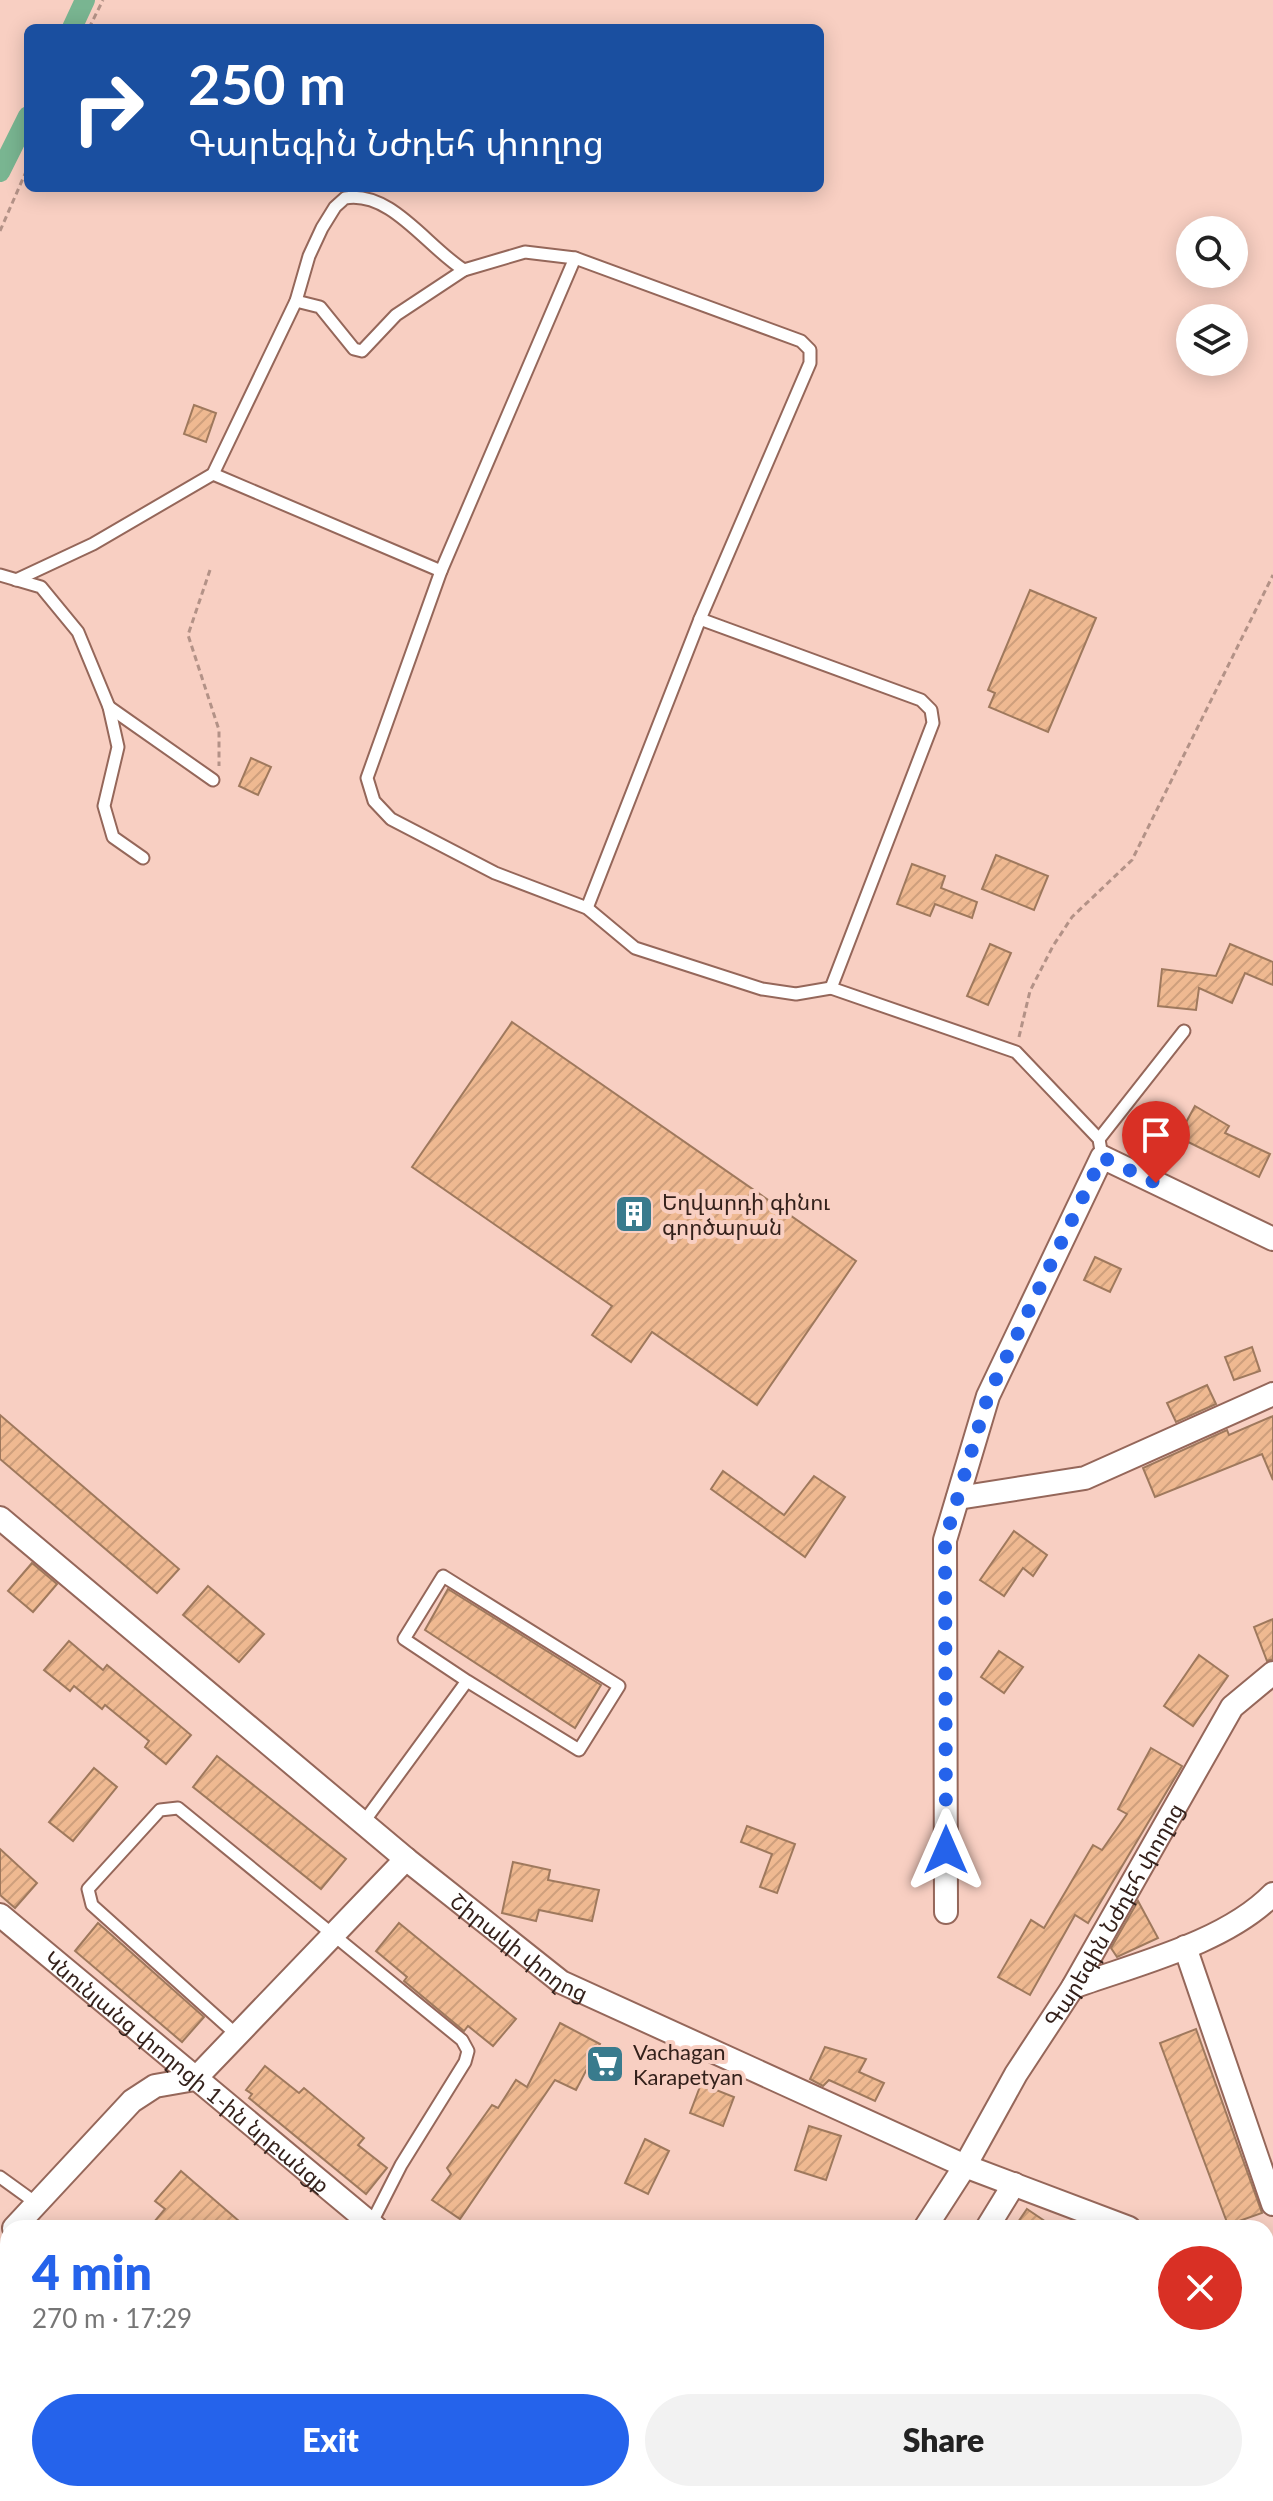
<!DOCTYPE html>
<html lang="en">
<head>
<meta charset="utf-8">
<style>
  :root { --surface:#fff; --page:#f2f2f2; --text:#222; --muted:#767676; --accent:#2563eb }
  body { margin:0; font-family:Lato,"Noto Sans Armenian",sans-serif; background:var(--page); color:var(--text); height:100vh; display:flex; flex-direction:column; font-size:30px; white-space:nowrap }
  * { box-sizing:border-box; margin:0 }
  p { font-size:26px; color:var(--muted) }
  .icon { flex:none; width:44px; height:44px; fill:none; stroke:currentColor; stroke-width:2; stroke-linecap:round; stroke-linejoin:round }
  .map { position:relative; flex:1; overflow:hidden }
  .drawer { position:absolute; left:0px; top:2220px; width:1274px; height:282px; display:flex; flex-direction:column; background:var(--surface); border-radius:24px 24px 0 0; box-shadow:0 4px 20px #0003 }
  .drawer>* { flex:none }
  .guide { position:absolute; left:24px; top:24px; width:800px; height:168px; border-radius:12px; box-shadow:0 4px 20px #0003; background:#1a4fa0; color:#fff; overflow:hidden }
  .controls { position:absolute; left:1176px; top:216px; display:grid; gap:16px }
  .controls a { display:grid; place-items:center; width:72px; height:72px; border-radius:50%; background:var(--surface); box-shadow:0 4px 20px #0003; font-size:40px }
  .pin { position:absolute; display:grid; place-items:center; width:68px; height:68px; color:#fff; margin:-82px -34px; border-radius:50% 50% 50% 0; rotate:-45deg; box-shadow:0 0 8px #0007 }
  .pin .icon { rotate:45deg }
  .me { position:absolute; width:88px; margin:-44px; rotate:0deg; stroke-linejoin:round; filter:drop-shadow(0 0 6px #0008) }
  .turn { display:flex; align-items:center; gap:28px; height:168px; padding:0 32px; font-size:36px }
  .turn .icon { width:104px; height:104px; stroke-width:2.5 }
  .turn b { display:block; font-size:56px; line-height:68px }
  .round { display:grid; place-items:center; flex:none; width:84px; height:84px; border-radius:42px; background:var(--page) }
  .head { display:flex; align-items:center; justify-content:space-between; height:136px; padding:0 32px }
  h1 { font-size:48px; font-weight:800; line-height:60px; color:var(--accent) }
  .cta { display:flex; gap:16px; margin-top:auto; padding:16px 32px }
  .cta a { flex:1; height:92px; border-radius:48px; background:var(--accent); color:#fff; font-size:32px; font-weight:800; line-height:92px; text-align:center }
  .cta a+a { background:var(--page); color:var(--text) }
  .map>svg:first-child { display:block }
</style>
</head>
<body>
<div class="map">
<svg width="1273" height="2501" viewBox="0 0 1273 2501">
  <defs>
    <pattern id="building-hatch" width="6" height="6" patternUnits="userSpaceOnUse" patternTransform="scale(2)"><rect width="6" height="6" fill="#efb991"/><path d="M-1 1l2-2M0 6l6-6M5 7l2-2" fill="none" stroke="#ce9f7c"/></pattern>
  </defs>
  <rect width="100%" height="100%" fill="#f8cfc2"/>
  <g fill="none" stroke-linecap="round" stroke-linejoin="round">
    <g stroke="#79b591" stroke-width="20">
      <path d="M72,28L85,0"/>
      <path d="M0,172L28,116"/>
    </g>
  </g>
  <g fill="url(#building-hatch)" stroke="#9f795d" stroke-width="2">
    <path d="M194,405L216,413L206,442L184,434Z"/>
    <path d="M1030,590L1096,618L1048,732L989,707L995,693L988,690Z"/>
    <path d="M251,758L271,767L258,795L239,786Z"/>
    <path d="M996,855L1048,876L1034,910L982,889Z"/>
    <path d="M912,864L945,876L941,888L977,902L972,918L935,904L930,916L897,904Z"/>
    <path d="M990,944L1011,953L988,1005L967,996Z"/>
    <path d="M1230,944L1273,962V985L1245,973L1232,1003L1199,988L1196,1010L1158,1006L1162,969L1216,976Z"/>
    <path d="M512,1022L856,1261L757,1405L652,1332L631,1362L592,1335L612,1306L412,1167Z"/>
    <path d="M1195,1106L1229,1126L1225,1133L1270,1154L1259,1177L1178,1137Z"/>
    <path d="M1095,1257L1121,1269L1110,1292L1084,1280Z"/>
    <path d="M1252,1347L1260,1371L1234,1380L1225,1357Z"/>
    <path d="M1207,1385L1216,1404L1176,1422L1167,1403Z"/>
    <path d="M0,1415L179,1569L157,1593L0,1459Z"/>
    <path d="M1273,1416V1480L1262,1454L1155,1497L1143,1468L1227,1430L1229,1435Z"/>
    <path d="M723,1471L784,1515L814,1476L845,1497L805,1557L711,1489Z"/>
    <path d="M1014,1531L1047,1555L1033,1576L1023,1568L1004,1596L980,1580Z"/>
    <path d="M32,1563L57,1584L33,1612L8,1591Z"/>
    <path d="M208,1586L264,1634L239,1662L183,1615Z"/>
    <path d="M448,1589L601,1685L575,1728L425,1630Z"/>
    <path d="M1273,1619V1659L1267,1661L1254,1627Z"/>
    <path d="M69,1641L103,1670L107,1665L191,1735L166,1764L145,1747L149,1741L105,1705L102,1709L74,1686L70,1691L44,1670Z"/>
    <path d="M999,1651L1023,1667L1004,1693L981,1677Z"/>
    <path d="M1199,1655L1228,1676L1193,1726L1164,1706Z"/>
    <path d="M1151,1748L1182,1766L1088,1923L1075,1915L1030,1995L998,1977L1031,1920L1044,1928L1093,1845L1102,1850L1127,1814L1118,1809Z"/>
    <path d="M217,1756L346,1859L321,1889L193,1787Z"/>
    <path d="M94,1768L117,1787L73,1841L49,1822Z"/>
    <path d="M747,1826L795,1844L777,1893L760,1887L772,1854L741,1842Z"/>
    <path d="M0,1849L37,1883L15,1908L0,1895Z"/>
    <path d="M513,1862L550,1870L548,1880L599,1890L592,1921L539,1910L536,1921L502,1913Z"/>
    <path d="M1138,1901L1158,1938L1117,1957L1111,1948Z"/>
    <path d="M98,1923L204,2017L182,2042L75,1951Z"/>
    <path d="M399,1923L516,2019L493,2046L468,2026L464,2031L404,1981L407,1977L376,1951Z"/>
    <path d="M560,2023L600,2044L576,2090L555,2080L460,2219L432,2200L451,2174L447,2168L492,2105L498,2108L516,2080L527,2087Z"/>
    <path d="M1196,2029L1262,2213L1228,2225L1160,2043Z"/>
    <path d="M825,2047L866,2059L859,2072L884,2083L875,2101L829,2080L823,2086L810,2079Z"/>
    <path d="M265,2066L299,2093L304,2088L364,2138L358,2145L387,2168L366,2194L249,2098L252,2094L246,2090Z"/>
    <path d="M701,2084L734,2097L723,2126L690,2113Z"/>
    <path d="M809,2126L841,2136L826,2180L795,2170Z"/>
    <path d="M645,2139L669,2151L648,2194L625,2183Z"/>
    <path d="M181,2171L247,2228H149L165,2209L155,2201Z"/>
    <path d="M1027,2209L1055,2228H1014Z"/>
  </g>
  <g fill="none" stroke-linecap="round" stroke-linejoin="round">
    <g stroke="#95675a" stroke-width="15">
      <g id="lane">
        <path d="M575,258L441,571L367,778L374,801L391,819L495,873L587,908L635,948L762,989L796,994L831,988"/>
        <path d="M296,301L320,307L354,349L362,351L396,315L464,270"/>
        <path d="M213,474L441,571"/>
        <path d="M0,575L41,587L78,632L109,707L118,747L104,806L113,837L143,858"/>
        <path d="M16,580L93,544L213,474L296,301L309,256L322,228L335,207L345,198C391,190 427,247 464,270L525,252L575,258L801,341L810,350V363L700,619L587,908"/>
        <path d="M700,619L921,700L931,710L933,723L831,988L1016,1052L1099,1139L1102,1157"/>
        <path d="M109,707L213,780"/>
        <path d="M1099,1139L1184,1031"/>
        <path d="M363,1823L467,1681L404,1639L443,1576L619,1686L579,1750L467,1681"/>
        <path d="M237,2035L92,1905L88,1889L160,1810L178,1808L462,2040L468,2051L465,2062L401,2165L371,2224"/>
        <path d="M0,2177L36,2203"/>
        <path d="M0,2382L8,2388"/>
        <path d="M951,2501L952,2494"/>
        <path d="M1069,2501L1070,2494"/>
      </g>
    </g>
    <g stroke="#95675a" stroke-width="26">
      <g id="street">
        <path d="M958,1498L1085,1478L1273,1394"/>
        <path id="s1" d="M0,1518L406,1859L561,1982L965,2166L1129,2228"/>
        <path d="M946,1912L945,1540L988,1396L1102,1157L1273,1239"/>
        <path id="s2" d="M0,1915L376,2228"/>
        <path d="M1185,1947L1273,2204"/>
        <path d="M1073,1987C1136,1964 1225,1943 1273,1894"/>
        <path d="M14,2228L132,2101L155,2086L195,2079L406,1859"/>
        <path id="s3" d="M925,2228L965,2166L1016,2074L1073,1987L1232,1707L1273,1673"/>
        <path d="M987,2228L1014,2184"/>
        <path d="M1266,2281L1273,2283"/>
        <path d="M872,2501V2494"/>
      </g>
    </g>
    <g stroke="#b39287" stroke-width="3" stroke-dasharray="6 4" stroke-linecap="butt">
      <path d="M89,28L103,0"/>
      <path d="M0,231L28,167"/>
      <path d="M210,570L188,635L219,730V766"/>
      <path d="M1019,1037L1030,991L1053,946L1072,917L1132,860L1273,575"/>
    </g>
    <use href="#lane" stroke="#fff" stroke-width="11"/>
    <use href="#street" stroke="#fff" stroke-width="22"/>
  </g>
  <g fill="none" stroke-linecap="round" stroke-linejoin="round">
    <path stroke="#2563eb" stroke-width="14" stroke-dasharray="0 25.2" d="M946,1850L945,1540L988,1396L1102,1157L1156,1183"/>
  </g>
  <defs>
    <g id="building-square" transform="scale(2)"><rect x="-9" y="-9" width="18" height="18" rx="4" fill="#397b8d" stroke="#f8cfc2"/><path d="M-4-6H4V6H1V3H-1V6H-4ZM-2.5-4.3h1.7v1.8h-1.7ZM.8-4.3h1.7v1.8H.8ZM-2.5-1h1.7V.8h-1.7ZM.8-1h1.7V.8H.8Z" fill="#fff"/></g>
    <g id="supermarket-square" transform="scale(2)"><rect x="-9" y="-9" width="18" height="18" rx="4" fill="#397b8d" stroke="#f8cfc2"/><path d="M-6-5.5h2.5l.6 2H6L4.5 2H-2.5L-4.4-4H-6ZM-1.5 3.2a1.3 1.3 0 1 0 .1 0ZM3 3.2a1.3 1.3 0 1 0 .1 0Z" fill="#fff"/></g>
  </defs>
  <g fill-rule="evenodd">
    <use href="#building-square" x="634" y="1214"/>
    <use href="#supermarket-square" x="605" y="2064"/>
  </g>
  <g text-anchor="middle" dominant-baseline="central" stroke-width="8" stroke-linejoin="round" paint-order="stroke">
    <g font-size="22" fill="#34211b" stroke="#f8cfc2" text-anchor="start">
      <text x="662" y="1201">Եղվարդի գինու<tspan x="662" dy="25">գործարան</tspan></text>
      <text x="633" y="2051">Vachagan<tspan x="633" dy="25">Karapetyan</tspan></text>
    </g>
    <g font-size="22" fill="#34211b" stroke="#f8cfc2">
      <text stroke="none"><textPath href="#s3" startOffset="366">Գարեգին Նժդեհ փողոց</textPath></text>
      <text stroke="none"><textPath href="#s1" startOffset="674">Շիրակի փողոց</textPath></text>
      <text stroke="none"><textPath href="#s2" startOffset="244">Կնունյանց փողոցի 1-ին նրբանցք</textPath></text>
    </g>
  </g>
</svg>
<div class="controls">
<a><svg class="icon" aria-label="search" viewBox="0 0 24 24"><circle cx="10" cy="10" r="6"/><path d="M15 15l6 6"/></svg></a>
<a><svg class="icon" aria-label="layers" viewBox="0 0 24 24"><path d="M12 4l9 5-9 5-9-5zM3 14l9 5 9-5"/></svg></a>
</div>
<div class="pin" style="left:1156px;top:1183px;background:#d93025"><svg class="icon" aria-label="arrive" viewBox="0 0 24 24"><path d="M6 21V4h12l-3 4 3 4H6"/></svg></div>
<svg class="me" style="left:946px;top:1850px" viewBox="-20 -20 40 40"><path d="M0-17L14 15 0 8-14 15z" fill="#2563eb" stroke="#fff" stroke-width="4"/></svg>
<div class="guide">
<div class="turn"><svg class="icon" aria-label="right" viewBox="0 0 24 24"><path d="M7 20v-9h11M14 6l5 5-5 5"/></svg><div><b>250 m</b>Գարեգին Նժդեհ փողոց</div></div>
</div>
<section class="drawer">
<div class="head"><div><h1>4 min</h1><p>270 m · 17:29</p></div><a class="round" style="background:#d93025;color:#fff"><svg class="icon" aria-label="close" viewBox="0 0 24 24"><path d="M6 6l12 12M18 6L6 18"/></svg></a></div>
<div class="cta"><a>Exit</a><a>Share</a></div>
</section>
</div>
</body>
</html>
